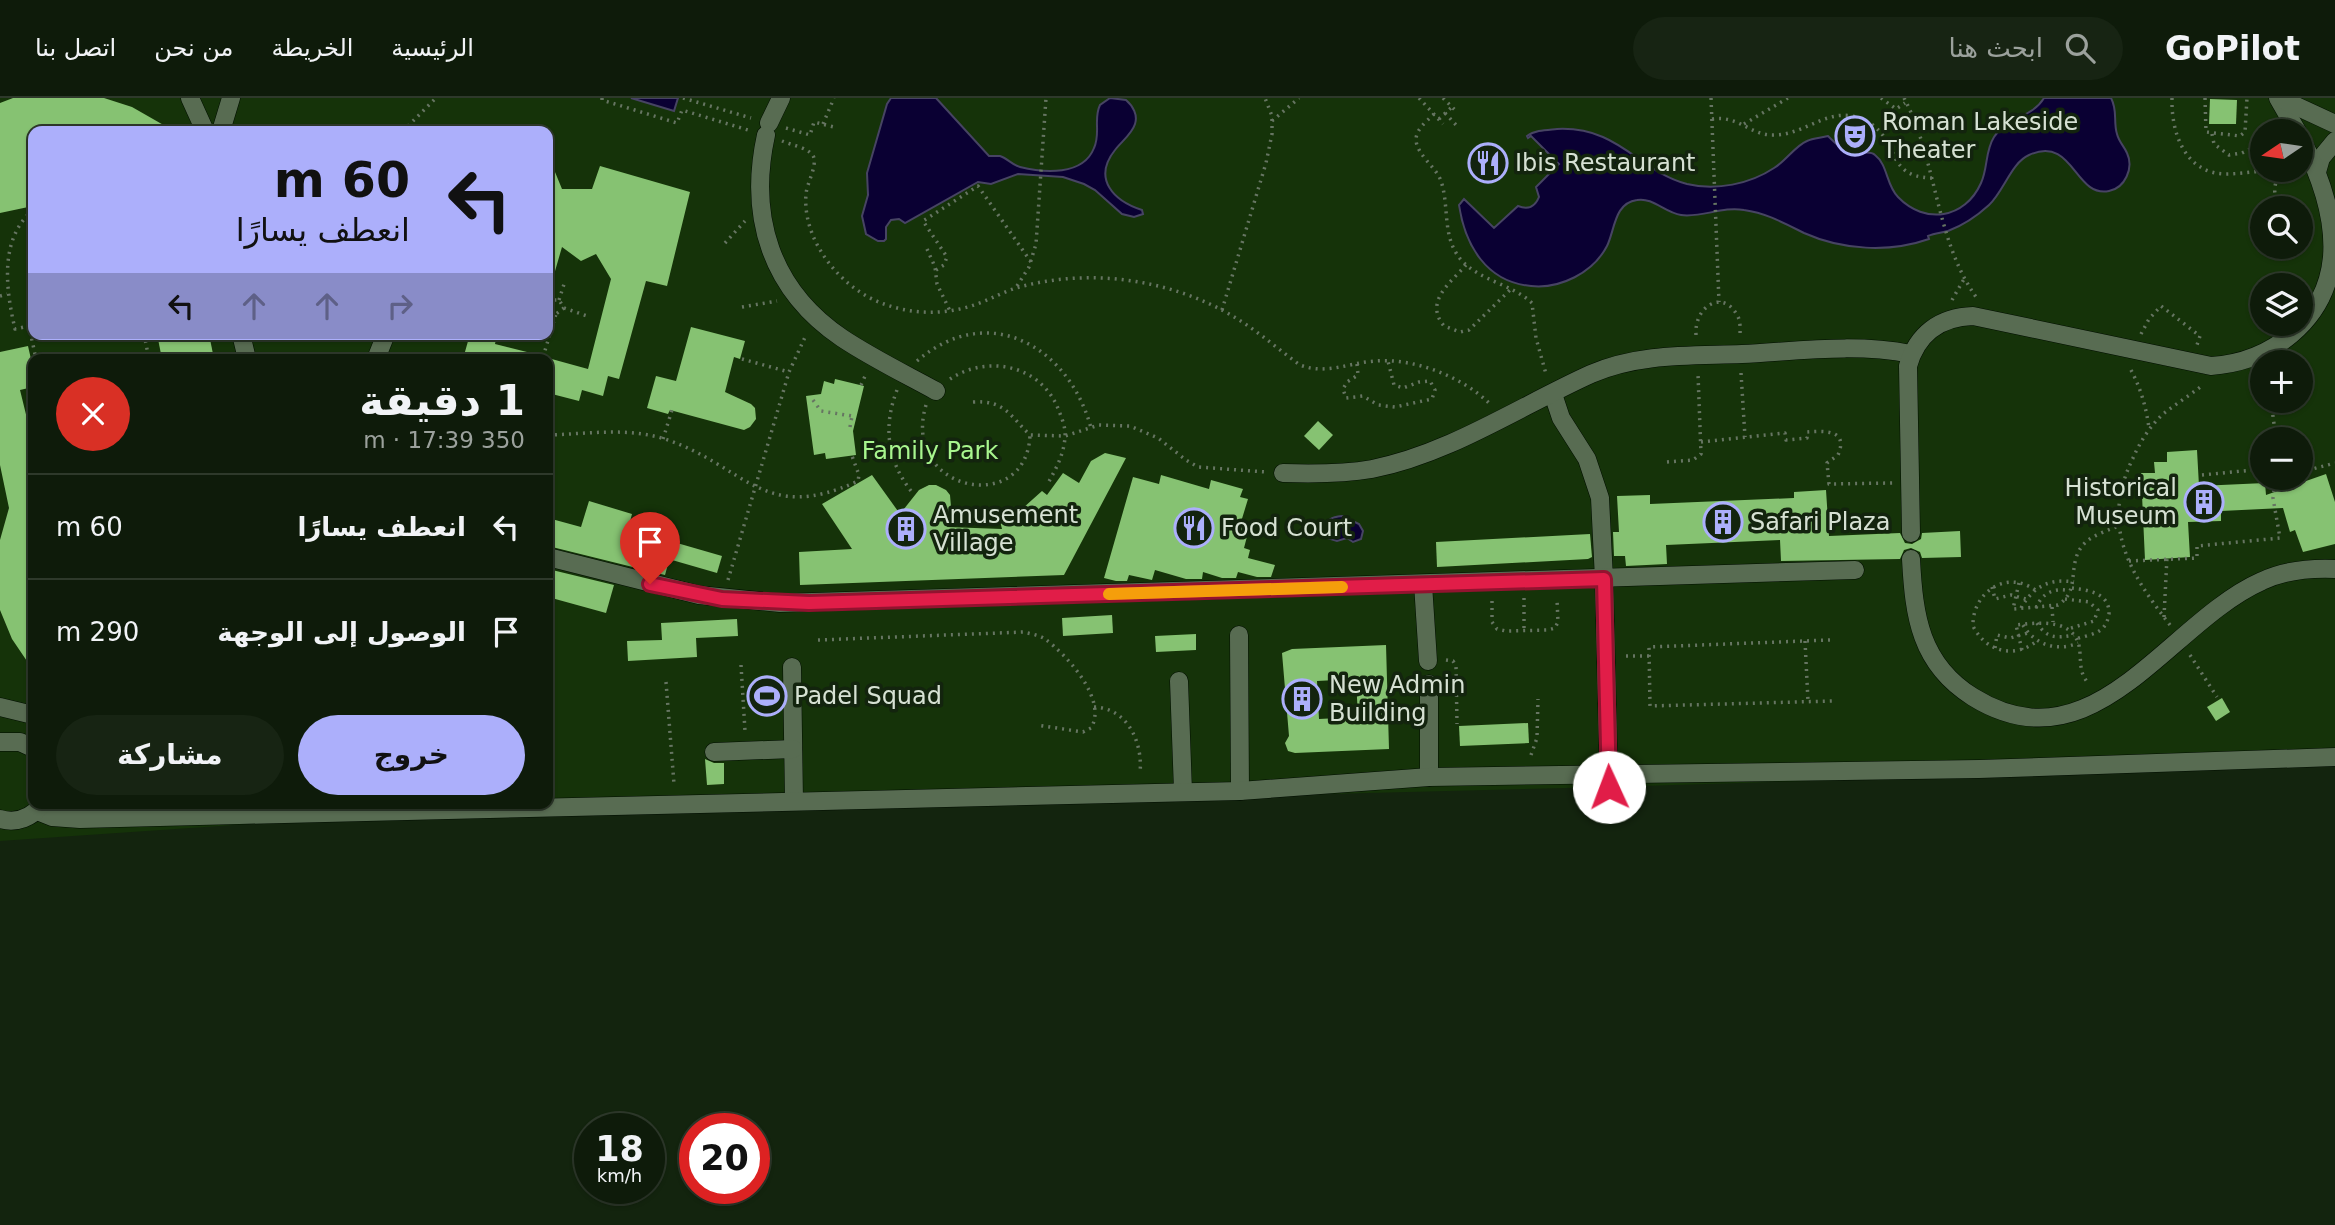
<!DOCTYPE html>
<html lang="ar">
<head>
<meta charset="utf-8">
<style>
  :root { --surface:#0e1b0a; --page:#172413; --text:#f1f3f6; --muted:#9ba19c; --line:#2e392b; --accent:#acaffb }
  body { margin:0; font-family:"DejaVu Sans",Cairo,sans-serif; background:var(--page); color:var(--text); direction:rtl; height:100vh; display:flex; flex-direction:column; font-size:26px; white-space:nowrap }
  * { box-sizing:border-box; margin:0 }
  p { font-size:23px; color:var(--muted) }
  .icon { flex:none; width:38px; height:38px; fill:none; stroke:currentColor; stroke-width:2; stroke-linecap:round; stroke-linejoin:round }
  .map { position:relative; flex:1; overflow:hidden; direction:ltr }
  .details { position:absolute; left:28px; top:256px; width:525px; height:455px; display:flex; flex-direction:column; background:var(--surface); border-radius:14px; box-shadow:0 2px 5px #0004,0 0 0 2px var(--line); direction:rtl }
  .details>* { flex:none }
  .banner { position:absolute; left:28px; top:28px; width:525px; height:214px; border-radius:14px; box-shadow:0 2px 5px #0004,0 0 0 2px var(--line); direction:rtl; background:#acaffb; color:#111; overflow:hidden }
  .needle { width:46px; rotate:257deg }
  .controls { position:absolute; left:2250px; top:21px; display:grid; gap:14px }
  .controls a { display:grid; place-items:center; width:63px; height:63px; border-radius:50%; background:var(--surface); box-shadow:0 2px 5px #0004,0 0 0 2px var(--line); font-size:35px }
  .speed { position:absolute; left:574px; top:1015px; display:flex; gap:14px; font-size:35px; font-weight:700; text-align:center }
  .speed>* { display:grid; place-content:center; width:91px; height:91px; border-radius:50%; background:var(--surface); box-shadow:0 2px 5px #0004,0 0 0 2px var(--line); line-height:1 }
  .speed small { font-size:18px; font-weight:400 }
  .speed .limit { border:10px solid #d22; background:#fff; color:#111 }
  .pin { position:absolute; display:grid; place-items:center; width:60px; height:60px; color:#fff; margin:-72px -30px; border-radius:50% 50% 50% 0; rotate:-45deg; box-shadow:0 0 7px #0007 }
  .pin .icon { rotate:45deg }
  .me { position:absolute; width:77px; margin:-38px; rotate:358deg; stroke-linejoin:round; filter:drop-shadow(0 0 5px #0008) }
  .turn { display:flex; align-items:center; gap:24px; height:147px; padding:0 28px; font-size:32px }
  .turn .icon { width:91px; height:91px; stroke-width:2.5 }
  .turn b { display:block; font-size:49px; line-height:60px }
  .lanes { display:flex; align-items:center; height:66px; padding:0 28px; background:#0003; justify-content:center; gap:35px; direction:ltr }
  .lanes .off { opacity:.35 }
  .round { display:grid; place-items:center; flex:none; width:74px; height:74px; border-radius:37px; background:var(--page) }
  .summary { display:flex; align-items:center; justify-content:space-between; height:119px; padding:0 28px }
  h1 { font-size:42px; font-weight:700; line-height:52px }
  .action { display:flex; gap:14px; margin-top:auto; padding:14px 28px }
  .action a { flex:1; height:80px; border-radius:42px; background:var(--accent); color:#111; font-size:28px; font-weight:700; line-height:80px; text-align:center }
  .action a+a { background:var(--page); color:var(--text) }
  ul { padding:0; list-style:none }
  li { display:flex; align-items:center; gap:21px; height:105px; padding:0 28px; border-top:2px solid var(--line) }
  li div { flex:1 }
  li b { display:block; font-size:26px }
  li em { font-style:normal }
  header { display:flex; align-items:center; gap:42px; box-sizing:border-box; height:98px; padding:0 35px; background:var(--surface); border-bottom:2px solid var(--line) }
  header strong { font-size:33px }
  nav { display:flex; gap:38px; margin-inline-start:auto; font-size:24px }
  .search { width:490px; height:63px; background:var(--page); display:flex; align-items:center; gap:18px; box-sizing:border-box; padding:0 24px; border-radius:38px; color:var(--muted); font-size:26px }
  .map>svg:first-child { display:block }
</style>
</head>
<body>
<header>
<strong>GoPilot</strong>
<div class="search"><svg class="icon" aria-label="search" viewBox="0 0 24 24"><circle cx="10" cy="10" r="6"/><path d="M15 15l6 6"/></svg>ابحث هنا</div>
<nav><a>الرئيسية</a><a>الخريطة</a><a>من نحن</a><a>اتصل بنا</a></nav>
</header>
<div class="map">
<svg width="2335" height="1127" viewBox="0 0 2335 1127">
  <rect width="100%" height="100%" fill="#13240e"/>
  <path fill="#153309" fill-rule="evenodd" d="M0,0H2335V667L1609,689L323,721L0,743ZM33,33H548V236H33ZM2263,33H2301V72H2263ZM2263,110H2301V149H2263ZM2263,187H2301V226H2263ZM33,261H548V705H33ZM2263,264H2301V303H2263ZM2263,341H2301V380H2263Z"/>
  <g fill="#0a0033" stroke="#474463" stroke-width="2">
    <path d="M631,0H678L674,13Z"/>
    <path d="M891,0H936L989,58C993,58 996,58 1000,58C1007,60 1012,67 1020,69C1044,75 1083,78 1094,50C1101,35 1093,21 1100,7L1110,0L1126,2C1133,8 1138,17 1135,26C1132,36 1121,44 1115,52C1092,81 1114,103 1142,112L1143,116L1134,119L1122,116L1095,92L1084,86L1063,79L1018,76L991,86L978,84L905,125L899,121L891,122L886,129V141L884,143H878L866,136L862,118L868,97L867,75L887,6Z"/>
    <path d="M2044,0H2111C2118,13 2113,23 2117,36C2119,44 2124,48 2127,55C2134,70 2125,90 2109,93C2074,100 2074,37 2029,57C2011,65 2004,93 1989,107C1977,118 1964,127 1948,133C1941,135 1935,135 1928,138L1929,141C1889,155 1842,152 1804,135C1784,125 1766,115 1744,112C1722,108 1702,120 1681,117C1665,115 1653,99 1637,102C1614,105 1615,132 1607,148C1593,175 1560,191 1531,188C1486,184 1465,147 1459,107L1464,101L1494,130L1518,108C1528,112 1535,109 1539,99L1536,89L1559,66L1531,38L1528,40L1527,38C1535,32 1547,32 1557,31C1619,28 1638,73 1687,86C1716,93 1750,86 1774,70C1786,63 1795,48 1807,43C1813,40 1821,40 1828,38C1836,46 1843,53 1855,55C1861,56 1870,52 1875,57C1888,67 1886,87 1898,99C1925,127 1965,121 1981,85C1988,70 1985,53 1994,39C2007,19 2032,20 2044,0Z"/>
    <path d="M1342,418L1359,426L1363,433L1361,441L1353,444L1347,440L1337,443L1327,440L1324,432C1326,421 1332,419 1342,418Z"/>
  </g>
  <g fill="#86c272" fill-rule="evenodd">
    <path d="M13,0H104L132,9L174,33H33V108L0,115V5Z"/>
    <path d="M2210,1L2237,2L2236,26H2209Z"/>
    <path d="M548,57L562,91H592L600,68L690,94L667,188L646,183L619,281L608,278L603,298L582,292L579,303L548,295V260L588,271L611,181L596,156L581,163L562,149L553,180L548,179Z"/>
    <path d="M691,229L745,243L740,261L734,259L725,294L751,306L755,310L756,321L750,329L744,332L670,312L668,316L647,310L656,278L676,283Z"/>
    <path d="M157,236H209L214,261H162Z"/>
    <path d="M470,236H497L495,246L531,255L530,261H463Z"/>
    <path d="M28,248L33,270V289L20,292L33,345V572L12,541L0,512V442L9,410L0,367V254Z"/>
    <path d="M835,281L864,288L853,333L856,357L826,361L825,355L814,357L806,298L821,296L824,283L834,286Z"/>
    <path d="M1318,323L1333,337L1319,352L1304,338Z"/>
    <path d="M2197,352L2199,388L2265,385L2266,397L2326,376L2335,404V446L2303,454L2295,432L2290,434L2283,410L2221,413V423L2188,424L2190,459L2145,462L2141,375H2155L2154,364H2167V354Z"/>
    <path d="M1105,355L1126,360L1064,477L800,487L799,454L852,451L822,406L872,377L900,416L919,392L929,387H936L946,392L950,397L951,409L947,429L1002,431L999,419L1023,410L1042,393L1047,397L1063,375L1079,385L1091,363Z"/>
    <path d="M1161,377L1209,391L1211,382L1243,391L1240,399L1248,401L1241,424L1250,427L1244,450L1250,452L1248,460L1275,467L1271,479H1257L1238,474L1236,480H1222L1203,474L1202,481H1186L1155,472L1152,482L1129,477L1127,483H1116L1104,480L1133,379L1159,386Z"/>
    <path d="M1826,392L1829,438L1900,435L1905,445L1912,446L1921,441L1922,435L1960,433L1961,459L1922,460L1920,454L1911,450L1904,452L1900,461L1781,463L1780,442L1666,447L1667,466L1626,468L1625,458H1614L1613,434H1619L1617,398L1650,397V406L1794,400V394Z"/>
    <path d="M589,403L632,416L627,435L673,448L665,477L548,448V420L581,429Z"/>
    <path d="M1590,436L1592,459L1588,461L1437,469L1436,444Z"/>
    <path d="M677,445L722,458L717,475L672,462Z"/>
    <path d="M548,471L614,487L606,515L548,499Z"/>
    <path d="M1112,517L1113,535L1063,538L1062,520Z"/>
    <path d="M737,521L738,538L696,540L697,559L628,563L627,543L662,542L661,525Z"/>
    <path d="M1196,536V552L1156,554L1155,538Z"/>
    <path d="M1386,547L1389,651L1295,655L1288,653L1285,645L1289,638L1282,555L1292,551ZM1356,581L1358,619L1319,621L1317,583Z"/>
    <path d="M2222,600L2230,614L2216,623L2207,609Z"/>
    <path d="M1528,625L1529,645L1460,648L1459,628Z"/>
    <path d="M705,661L714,665H724V686L707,687Z"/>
  </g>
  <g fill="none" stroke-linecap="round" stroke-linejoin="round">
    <g stroke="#010d00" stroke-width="19">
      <g id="minor">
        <path d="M190,0L205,33"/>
        <path d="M2278,0L2297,33"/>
        <path d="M2279,0L2335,26"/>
        <path d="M769,25L781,0"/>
        <path d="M221,33L231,0"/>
        <path d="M766,37C748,119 771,192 842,240C872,260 905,276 936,293"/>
        <path d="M2317,74L2321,60L2335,43"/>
        <path d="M241,236L247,261"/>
        <path d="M376,261L386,236"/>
        <path d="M1553,296L1561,320L1587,361L1600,400L1604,481L1609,689"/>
        <path d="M1283,375C1313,376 1343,376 1372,371C1449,356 1520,308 1591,276C1639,255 1691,258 1742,256C1799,253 1855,245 1911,256"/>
        <path d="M1911,435L1908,268C1917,236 1940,219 1973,218L2211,268C2271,264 2326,223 2332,159C2335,119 2319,75 2301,40"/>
        <path d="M548,459L699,497L780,505L1855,472"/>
        <path d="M1911,461C1914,518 1920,566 1973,599C2094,674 2167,525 2262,483C2285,472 2310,470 2335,471"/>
        <path d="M1423,486L1428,563"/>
        <path d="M1239,537L1240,693"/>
        <path d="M792,569L794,703"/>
        <path d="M1179,583L1183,693"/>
        <path d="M1429,586V679"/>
        <path d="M0,609L33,617"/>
        <path d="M0,644H20L33,650"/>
        <path d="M714,654L793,651"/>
        <path d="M37,713L52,719L80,721L239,717L1240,693L1429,679L1979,671L2335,659"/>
        <path d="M0,721C17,726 32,719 43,706"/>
      </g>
    </g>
    <g stroke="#667562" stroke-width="3.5" stroke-dasharray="2 5" stroke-linecap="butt">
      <path d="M602,0V2L677,25L682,12L748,32"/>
      <path d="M683,0L751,20"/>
      <path d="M1419,0L1443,26"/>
      <path d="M1443,0L1457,14"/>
      <path d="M1711,0L1719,204"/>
      <path d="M1881,0L1896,11L1905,5"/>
      <path d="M1904,0C1937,62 1935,141 1976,199"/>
      <path d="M2172,0C2171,35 2185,75 2225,76C2249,76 2272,69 2296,75"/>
      <path d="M2205,0L2206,34L2240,38L2245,34L2247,0"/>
      <path d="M1445,15L1457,28"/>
      <path d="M1434,16C1427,23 1416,31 1416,42C1417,57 1436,69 1441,83C1450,110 1441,141 1463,164C1482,183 1513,187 1532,205L1536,240L1546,276"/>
      <path d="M1439,21L1452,9"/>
      <path d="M1712,21C1739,17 1751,38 1774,37C1806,37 1829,7 1862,21C1903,39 1882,79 1932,80"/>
      <path d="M1272,23L1299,0"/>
      <path d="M823,26L834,0"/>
      <path d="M1744,26L1788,0"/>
      <path d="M786,30L810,37L814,24L834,29"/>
      <path d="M403,33L436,0"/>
      <path d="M2212,36L2214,46L2229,57L2242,55L2263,45"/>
      <path d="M782,43C791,47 811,50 814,60C816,71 807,85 806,96C802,143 841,191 884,206C914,217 947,217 977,206C991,201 1003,194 1016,190C1089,169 1172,181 1236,220C1259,234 1279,252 1300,267C1326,277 1348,265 1375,263C1414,260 1461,278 1489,305"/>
      <path d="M2279,72C2274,93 2270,96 2287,110"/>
      <path d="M33,112C0,140 5,188 15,231L29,228L36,261"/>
      <path d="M2301,127L2313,126"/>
      <path d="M725,145L745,123"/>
      <path d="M927,151L935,169L937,186L950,213"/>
      <path d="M1466,167C1450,185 1424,204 1444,228L1460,234L1469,232L1510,192"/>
      <path d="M936,172L944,167L947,159L923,123L978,88L1031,164"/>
      <path d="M1017,188L1029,169L1036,146L1046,0"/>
      <path d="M0,198L7,196"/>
      <path d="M559,202L565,183"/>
      <path d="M1952,202L1964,181"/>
      <path d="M742,209L777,203"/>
      <path d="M564,210L556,216L550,211L554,202H559L564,210L590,219"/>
      <path d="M1222,212L1266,65L1272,36V18L1265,0"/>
      <path d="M144,236L149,261"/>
      <path d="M2141,236L2149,221L2161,208L2200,238L2197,247"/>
      <path d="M1696,237C1694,208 1723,191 1737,217C1741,223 1740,232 1740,239"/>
      <path d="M543,259L556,216"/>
      <path d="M742,261L789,274"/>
      <path d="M917,263C988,202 1069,248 1091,330"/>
      <path d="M1357,266L1358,277L1347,284L1343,291L1346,300L1363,298L1378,307L1395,309L1432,301L1435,292L1430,283L1419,284L1403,290L1394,287L1388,263"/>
      <path d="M2131,272C2141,291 2146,309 2149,330"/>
      <path d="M1741,275L1745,339"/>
      <path d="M950,281C986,257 1038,266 1057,308C1061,318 1066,329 1065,339C1064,356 1056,371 1048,385"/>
      <path d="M861,287L866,276"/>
      <path d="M897,292C883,328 887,362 911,393"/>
      <path d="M33,293L29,294L33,312"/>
      <path d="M813,302L821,313L852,318"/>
      <path d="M2271,303L2276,341"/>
      <path d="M973,304C1005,302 1010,318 1030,337L1065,338L1099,327L1130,328L1158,340L1186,362L1198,369L1266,374"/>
      <path d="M926,307C900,394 1027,419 1030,337"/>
      <path d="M850,329L852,318"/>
      <path d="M548,337C587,336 626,329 665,341C746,368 763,427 858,383L859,377L852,358"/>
      <path d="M663,341L672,312"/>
      <path d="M1701,344L1785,335L1786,342L1807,340V334C1824,333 1849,331 1838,357L1827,365L1829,386L1893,385"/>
      <path d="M1667,364L1693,362L1701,356L1698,276"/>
      <path d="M2301,374L2335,365"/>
      <path d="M2202,377L2263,371"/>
      <path d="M2270,380L2279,386L2287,380"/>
      <path d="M2129,463L2197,460V448L2280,440L2273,400L2275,385"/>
      <path d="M728,482L789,274L806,237"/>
      <path d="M2019,485L2013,511L2058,507C2080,493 2068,471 2080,451C2088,438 2105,434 2118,428"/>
      <path d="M1992,489L1995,501L2011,497L2026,501"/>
      <path d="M2072,490C2088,492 2110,495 2109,516C2108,522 2106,527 2102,531C2095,537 2084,538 2076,541"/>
      <path d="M2035,492C2006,471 1972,495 1973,528C1986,554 2014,561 2037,543"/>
      <path d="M1524,500V533"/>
      <path d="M2065,501L2089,504L2098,512L2094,523L2068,531"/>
      <path d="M1492,503V524L1497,531L1506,533L1548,532L1555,530L1558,524L1557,501"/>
      <path d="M2052,509L2053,524"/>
      <path d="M2021,510C2033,489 2049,480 2074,484"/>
      <path d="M2036,510C2042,495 2054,489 2070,493"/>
      <path d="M2164,519L2167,459"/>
      <path d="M2037,525C2047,541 2057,540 2074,537"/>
      <path d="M2023,527C2035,547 2057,554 2078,545"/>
      <path d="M2170,527C2129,474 2100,428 2133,360C2140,344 2150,328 2163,316C2176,306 2190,297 2203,287"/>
      <path d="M818,542L1024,534C1031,536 1039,537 1045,541C1067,557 1108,602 1091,630L1083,634L1037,627"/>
      <path d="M1830,542L1649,549L1650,608L1833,603"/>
      <path d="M1805,543L1808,603"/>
      <path d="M1995,550L1997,537L2010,540L2028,535"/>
      <path d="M2022,552L2016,527C2041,524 2079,520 2080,556C2081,568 2080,576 2089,586"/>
      <path d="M2190,557L2217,599"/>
      <path d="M1626,558H1649"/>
      <path d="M1446,562L1453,563L1456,568L1457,626"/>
      <path d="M741,567L745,633"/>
      <path d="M666,584L674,686"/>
      <path d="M1094,609C1128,610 1143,645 1140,675"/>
      <path d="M1531,657L1537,640L1538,601"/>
    </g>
    <use href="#minor" stroke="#586c52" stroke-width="18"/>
  </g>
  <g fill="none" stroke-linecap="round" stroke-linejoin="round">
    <g stroke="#92132f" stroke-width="18">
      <path id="route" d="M650,486L722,501L809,505L1604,481L1609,689"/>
    </g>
    <use href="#route" stroke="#e11d48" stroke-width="12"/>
    <path stroke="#f59e0b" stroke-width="12" d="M1109,496L1342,489"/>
  </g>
  <defs>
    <g id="theatre-ring" transform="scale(2.0125)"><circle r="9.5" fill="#13240e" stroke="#acaffb" stroke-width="1.5"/><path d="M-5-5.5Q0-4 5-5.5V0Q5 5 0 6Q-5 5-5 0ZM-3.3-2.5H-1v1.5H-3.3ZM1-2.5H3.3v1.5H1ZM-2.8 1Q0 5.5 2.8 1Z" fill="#acaffb"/></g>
    <g id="restaurant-ring" transform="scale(2.0125)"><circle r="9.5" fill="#13240e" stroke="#acaffb" stroke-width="1.5"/><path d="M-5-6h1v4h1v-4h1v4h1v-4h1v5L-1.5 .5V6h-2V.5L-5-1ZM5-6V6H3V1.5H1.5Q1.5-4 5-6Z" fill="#acaffb"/></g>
    <g id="building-ring" transform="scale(2.0125)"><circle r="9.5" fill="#13240e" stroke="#acaffb" stroke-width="1.5"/><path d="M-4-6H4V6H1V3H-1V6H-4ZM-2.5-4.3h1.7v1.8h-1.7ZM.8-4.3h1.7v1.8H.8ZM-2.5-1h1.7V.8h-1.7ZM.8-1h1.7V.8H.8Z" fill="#acaffb"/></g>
    <g id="stadium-ring" transform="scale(2.0125)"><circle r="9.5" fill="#13240e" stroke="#acaffb" stroke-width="1.5"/><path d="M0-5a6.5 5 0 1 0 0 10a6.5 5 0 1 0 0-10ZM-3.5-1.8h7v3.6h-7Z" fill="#acaffb"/></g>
  </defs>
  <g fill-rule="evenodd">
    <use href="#theatre-ring" x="1855" y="38"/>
    <use href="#restaurant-ring" x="1488" y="65"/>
    <use href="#building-ring" x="2204" y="404"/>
    <use href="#building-ring" x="1723" y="424"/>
    <use href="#restaurant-ring" x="1194" y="430"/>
    <use href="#building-ring" x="906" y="431"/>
    <use href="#stadium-ring" x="767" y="598"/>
    <use href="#building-ring" x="1302" y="601"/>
  </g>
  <g text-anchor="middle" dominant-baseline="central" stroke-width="7" stroke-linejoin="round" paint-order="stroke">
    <g font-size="24" fill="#d6e1d3" stroke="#13240e" text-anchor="start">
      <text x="1882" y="24">Roman Lakeside<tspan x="1882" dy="28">Theater</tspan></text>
      <text x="1515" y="65">Ibis Restaurant</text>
      <text x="2177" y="390" text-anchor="end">Historical<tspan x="2177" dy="28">Museum</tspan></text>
      <text x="933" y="417">Amusement<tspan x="933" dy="28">Village</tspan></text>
      <text x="1750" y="424">Safari Plaza</text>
      <text x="1221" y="430">Food Court</text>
      <text x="1329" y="587">New Admin<tspan x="1329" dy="28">Building</tspan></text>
      <text x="794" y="598">Padel Squad</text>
    </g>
    <g font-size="24" fill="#a8f68e" stroke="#13240e">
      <text x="930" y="353">Family Park</text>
    </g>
  </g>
</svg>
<div class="controls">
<a><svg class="needle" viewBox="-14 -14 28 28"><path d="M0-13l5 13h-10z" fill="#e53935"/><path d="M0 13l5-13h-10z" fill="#9ba19c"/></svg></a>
<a><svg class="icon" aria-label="search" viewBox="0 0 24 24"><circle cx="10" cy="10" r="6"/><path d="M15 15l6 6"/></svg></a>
<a><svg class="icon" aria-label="layers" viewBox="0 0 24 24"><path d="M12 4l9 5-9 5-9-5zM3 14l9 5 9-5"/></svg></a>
<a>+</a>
<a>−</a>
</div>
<div class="speed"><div>18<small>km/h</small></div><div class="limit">20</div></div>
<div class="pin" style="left:650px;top:486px;background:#d93025"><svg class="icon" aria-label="arrive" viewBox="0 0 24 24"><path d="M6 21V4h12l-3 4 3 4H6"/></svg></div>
<svg class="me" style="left:1609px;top:689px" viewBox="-20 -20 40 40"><circle r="19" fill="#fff"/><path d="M0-13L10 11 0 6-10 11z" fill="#e11d48"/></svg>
<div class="banner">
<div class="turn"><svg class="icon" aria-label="left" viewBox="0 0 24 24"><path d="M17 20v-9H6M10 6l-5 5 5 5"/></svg><div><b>60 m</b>انعطف يسارًا</div></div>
<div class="lanes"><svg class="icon" aria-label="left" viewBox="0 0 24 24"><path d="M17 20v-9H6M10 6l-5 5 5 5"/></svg><svg class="icon off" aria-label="ahead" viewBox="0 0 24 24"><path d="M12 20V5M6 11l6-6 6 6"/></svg><svg class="icon off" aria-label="ahead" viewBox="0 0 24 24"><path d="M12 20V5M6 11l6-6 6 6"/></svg><svg class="icon off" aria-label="right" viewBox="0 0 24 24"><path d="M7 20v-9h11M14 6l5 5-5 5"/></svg></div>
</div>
<section class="details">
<div class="summary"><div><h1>1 دقيقة</h1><p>350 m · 17:39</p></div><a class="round" style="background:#d93025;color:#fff"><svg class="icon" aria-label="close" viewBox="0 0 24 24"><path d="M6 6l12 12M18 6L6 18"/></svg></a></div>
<ul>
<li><svg class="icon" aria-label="left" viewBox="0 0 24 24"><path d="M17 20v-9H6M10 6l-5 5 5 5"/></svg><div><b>انعطف يسارًا</b></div><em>60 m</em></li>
<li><svg class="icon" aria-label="arrive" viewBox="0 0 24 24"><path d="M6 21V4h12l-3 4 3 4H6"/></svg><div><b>الوصول إلى الوجهة</b></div><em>290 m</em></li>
</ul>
<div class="action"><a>خروج</a><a>مشاركة</a></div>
</section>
</div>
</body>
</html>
